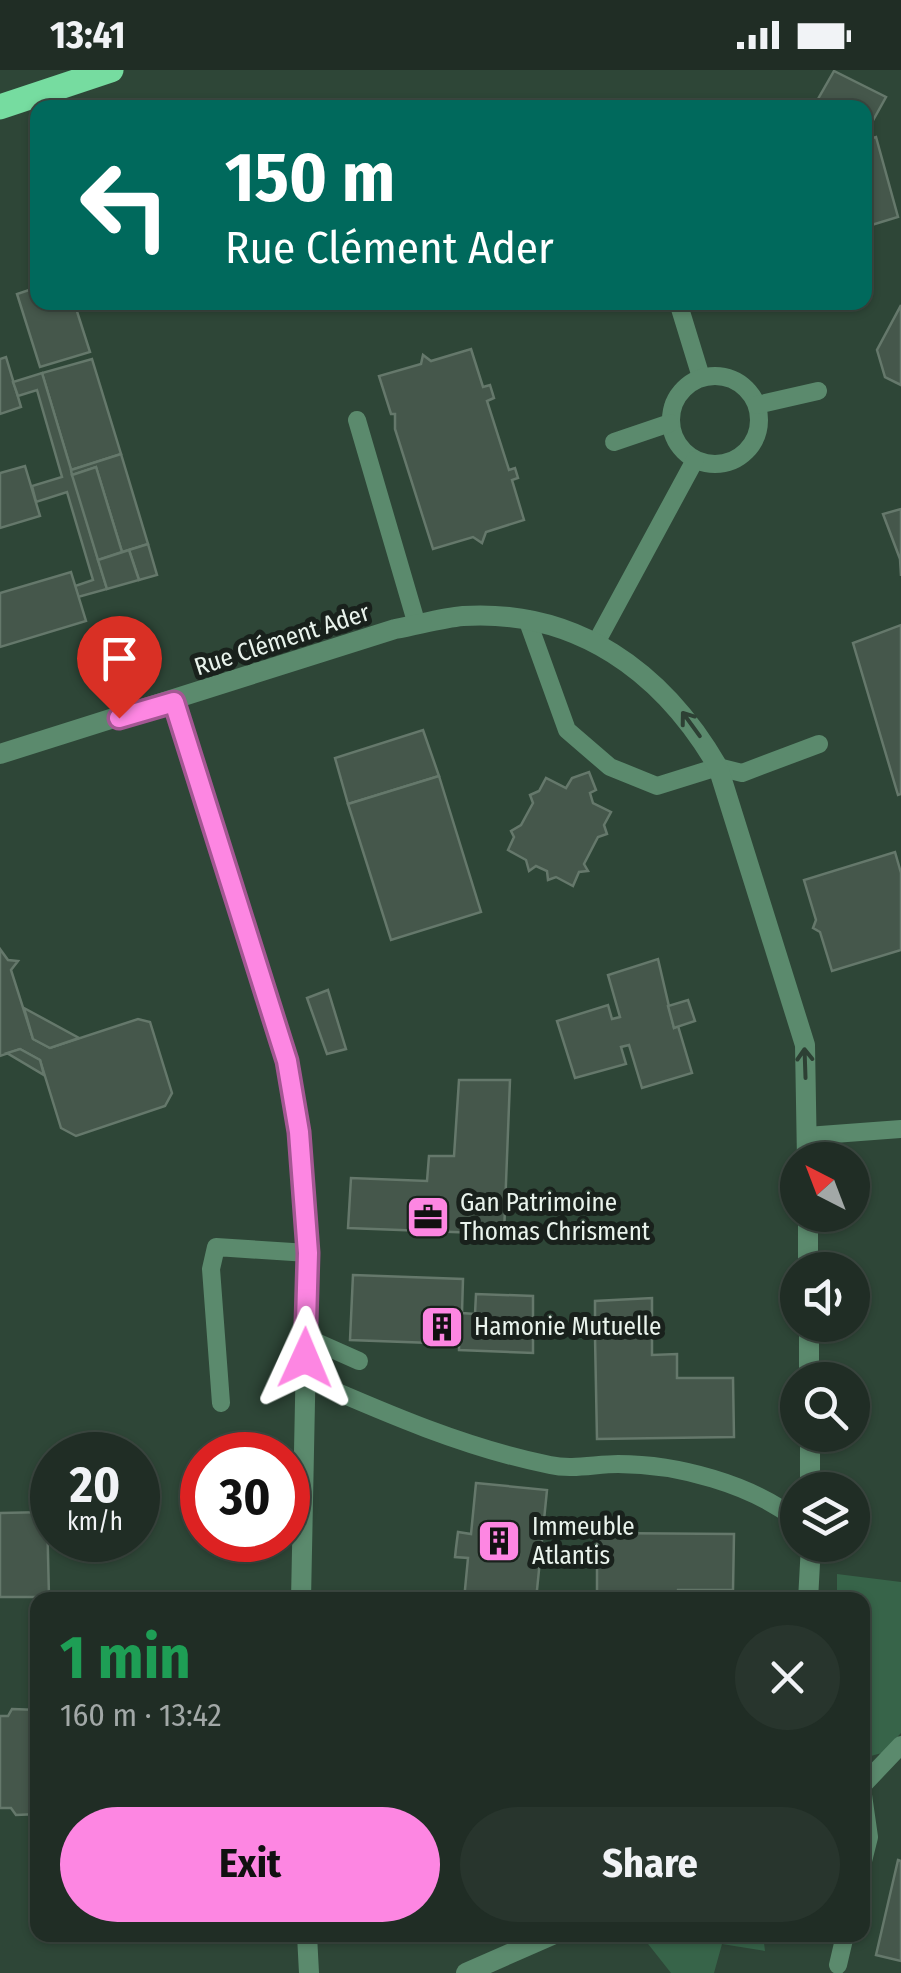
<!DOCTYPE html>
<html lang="en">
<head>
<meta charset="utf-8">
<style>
  :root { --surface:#202d25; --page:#28352d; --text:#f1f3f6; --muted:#a2a8a7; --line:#3d4942; --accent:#fd86e2 }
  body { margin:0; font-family:"Fira Sans Condensed",sans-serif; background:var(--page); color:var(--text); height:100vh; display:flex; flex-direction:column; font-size:38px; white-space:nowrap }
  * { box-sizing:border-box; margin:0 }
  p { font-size:32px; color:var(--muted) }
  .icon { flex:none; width:55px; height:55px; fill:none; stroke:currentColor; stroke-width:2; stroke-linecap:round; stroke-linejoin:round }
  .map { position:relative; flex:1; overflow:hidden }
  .side { position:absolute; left:30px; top:1522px; width:840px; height:350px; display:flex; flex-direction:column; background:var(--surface); border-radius:20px; box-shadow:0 2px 8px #0004,0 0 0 2px var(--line) }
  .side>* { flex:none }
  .banner { position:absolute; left:30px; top:30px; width:842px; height:210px; border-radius:20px; box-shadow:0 2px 8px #0004,0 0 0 2px var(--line); background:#00695c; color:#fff; overflow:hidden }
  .needle { width:65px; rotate:318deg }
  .tools { position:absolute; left:780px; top:1072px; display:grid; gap:20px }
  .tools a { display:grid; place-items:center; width:90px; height:90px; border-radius:50%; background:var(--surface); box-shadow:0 2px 8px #0004,0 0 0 2px var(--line); font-size:50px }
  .speed { position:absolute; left:30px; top:1362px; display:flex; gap:20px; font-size:50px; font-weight:700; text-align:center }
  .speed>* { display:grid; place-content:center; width:130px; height:130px; border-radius:50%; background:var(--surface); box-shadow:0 2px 8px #0004,0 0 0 2px var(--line); line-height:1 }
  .speed small { font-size:25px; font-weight:400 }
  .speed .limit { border:15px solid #d22; background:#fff; color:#111 }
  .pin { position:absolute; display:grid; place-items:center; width:85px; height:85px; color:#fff; margin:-102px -42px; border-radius:50% 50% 50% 0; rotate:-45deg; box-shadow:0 0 10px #0007 }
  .pin .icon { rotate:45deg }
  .me { position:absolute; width:110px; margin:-55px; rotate:1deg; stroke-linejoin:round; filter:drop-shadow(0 0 8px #0008) }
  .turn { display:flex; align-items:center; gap:35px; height:210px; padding:0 30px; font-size:45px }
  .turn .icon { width:130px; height:130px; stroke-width:2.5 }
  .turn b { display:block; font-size:70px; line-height:85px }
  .round { display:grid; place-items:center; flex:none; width:105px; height:105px; border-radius:52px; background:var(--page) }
  .summary { display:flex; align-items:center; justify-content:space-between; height:170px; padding:0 30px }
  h1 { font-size:60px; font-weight:700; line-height:75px; color:#1e9e55 }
  .button { display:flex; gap:20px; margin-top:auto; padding:20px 30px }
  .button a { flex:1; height:115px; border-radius:60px; background:var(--accent); color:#111; font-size:40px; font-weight:700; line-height:115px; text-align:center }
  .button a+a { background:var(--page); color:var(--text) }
  .status { display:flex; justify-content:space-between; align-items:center; height:70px; padding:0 50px; background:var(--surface); direction:ltr }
  .status svg { height:28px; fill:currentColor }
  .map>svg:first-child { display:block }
</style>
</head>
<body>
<div class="status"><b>13:41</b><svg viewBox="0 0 49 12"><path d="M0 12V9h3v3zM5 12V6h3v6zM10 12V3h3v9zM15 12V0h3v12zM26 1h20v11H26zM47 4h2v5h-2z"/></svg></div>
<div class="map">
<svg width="901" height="1903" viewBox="0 0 901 1903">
  <rect width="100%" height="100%" fill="#2a3c31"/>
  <path fill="#2e4637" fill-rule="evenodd" d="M0,0H901V1903H0ZM38,38H865V232H38ZM798,1090H852V1145H798ZM798,1200H852V1255H798ZM798,1310H852V1365H798ZM52,1385H138V1470H52ZM202,1385H288V1470H202ZM798,1420H852V1475H798ZM38,1530H862V1865H38Z"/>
  <g fill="#376449">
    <path d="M837,1504L901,1512V1663L882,1683L863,1688L862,1530H837Z"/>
    <path d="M641,1865H763L765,1881L722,1874L714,1903H671Z"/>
  </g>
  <g fill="#45574b" stroke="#65786b" stroke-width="2.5">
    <path d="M834,1L886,27L871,54H865L869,69L876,67L898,147L865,157V38H784L805,31L808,37L821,34L818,29Z"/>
    <path d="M38,217V232H74L90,282L40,297L17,224Z"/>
    <path d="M901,235V315L885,307L877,280Z"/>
    <path d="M471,279L483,317L490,315L494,328L487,331L509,400L515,398L518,408L512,410L524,450L486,462L482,473L473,467L433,479L395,359V344H391L379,306L421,294L423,285L431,291Z"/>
    <path d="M6,287L21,337L0,344V289Z"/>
    <path d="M92,289L121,384L71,400L42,303Z"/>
    <path d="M42,303L107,519L78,527L75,516L93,510L67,422L36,432L32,416L62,407L37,320L18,326L13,312Z"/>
    <path d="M121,384L148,474L122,482L96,397L72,405L71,400Z"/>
    <path d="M25,396L40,446L0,458V403Z"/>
    <path d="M96,397L122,482L98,490L72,405Z"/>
    <path d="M901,439V506L900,489L883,444Z"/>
    <path d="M148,474L157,505L139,510L129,480Z"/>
    <path d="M129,480L139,510L107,519L98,490Z"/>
    <path d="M71,502L86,551L0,577V523Z"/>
    <path d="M901,555V724L898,725L853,573Z"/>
    <path d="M423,660L439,706L348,734L335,688Z"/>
    <path d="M589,702L596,720L590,723L593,733L611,742L604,755L607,764L598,767L584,794L588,801L579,802L573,816L556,807L548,810L547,801L536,796L529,801L526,790L508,780L514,767L511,761L521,755L533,733L530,725L539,721L546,708L566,718L572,708Z"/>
    <path d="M439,706L481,842L391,870L348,734Z"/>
    <path d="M895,782L901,803V880L832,901L820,862L813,858L816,850L804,810Z"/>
    <path d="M0,879L8,890L18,891L11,900L33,969L50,978L138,949L150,952L172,1023L165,1036L76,1066L61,1058L40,990L20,979L0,986Z"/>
    <path d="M658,889L674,958L678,956L692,1003L642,1018L629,975L621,977L626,994L575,1008L557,951L608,935L612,949L620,947L608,905Z"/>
    <path d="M328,920L346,979L327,984L307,928Z"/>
    <path d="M688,930L695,951L674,958L668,936Z"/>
    <path d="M24,938L79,968L50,978L33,969Z"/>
    <path d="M20,979L40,990L44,1005L7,983Z"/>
    <path d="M459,1010H510L504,1164L348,1158L351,1108L427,1111L429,1086H454Z"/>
    <path d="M353,1205L463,1209L462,1243L475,1244L476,1224L533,1226V1283L459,1280V1274L350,1270Z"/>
    <path d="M652,1228V1266L595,1267V1231Z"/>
    <path d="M652,1266V1285L677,1284V1308H733L734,1367L597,1369L595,1267Z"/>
    <path d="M476,1413L547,1420L536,1530H464L468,1488L455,1487L456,1478L458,1462L471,1464Z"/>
    <path d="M47,1442L49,1527H0V1443Z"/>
    <path d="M597,1463L734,1464L733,1520H678L677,1530H597Z"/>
    <path d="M12,1639L38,1640V1744L16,1745L11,1738H0V1646H8Z"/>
    <path d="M898,1790L901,1791V1891L876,1885Z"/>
  </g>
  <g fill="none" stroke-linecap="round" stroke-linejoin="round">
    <g stroke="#5b8a6d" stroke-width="18">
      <path d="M678,232L701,307"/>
      <circle cx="715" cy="350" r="44"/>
      <path d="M757,335L818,321"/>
      <path d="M357,350L417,555"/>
      <path d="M614,372L670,353"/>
      <path d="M527,549L567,660L610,697L657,716L718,697L742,703L819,674"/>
      <path d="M597,571L695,390"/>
      <path d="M807,1066L901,1059"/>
      <path d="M305,1267L359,1291"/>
      <path d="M305,1308C383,1342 465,1378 550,1395C572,1400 596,1394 618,1394C677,1394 752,1414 798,1451"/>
      <path d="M221,1333L211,1199L216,1177L308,1183"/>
      <path d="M862,1716L901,1675"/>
      <path d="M862,1718L869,1767L862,1795"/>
      <path d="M838,1895L845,1865"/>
    </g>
    <g stroke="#5b8a6d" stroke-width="20">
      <path d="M174,632L287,991L299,1062L308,1183L301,1530"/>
      <path d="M0,684L395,559C418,555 441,548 463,546C577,539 663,602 718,697L805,975L807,1090"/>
      <path d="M808,1145V1200"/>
      <path d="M809,1255V1310"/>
      <path d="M810,1365V1420"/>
      <path d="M808,1530L811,1475"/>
      <path d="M307,1865L309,1903"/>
      <path d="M466,1903L552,1865"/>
    </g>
    <path stroke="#76dca0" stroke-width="25" d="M0,37L111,0"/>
  </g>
  <defs><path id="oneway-shaft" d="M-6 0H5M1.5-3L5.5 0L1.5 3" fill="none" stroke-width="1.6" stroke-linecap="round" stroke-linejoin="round" transform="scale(2.5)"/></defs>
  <g stroke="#2d4034">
    <use href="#oneway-shaft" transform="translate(691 654) rotate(-126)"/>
    <use href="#oneway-shaft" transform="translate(805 993) rotate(-92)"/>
  </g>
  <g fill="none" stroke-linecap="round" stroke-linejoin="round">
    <g stroke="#a45793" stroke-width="25">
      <path id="route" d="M119,648L174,632L287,991L299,1062L308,1183L305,1288"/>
    </g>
    <use href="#route" stroke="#fd86e2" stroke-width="18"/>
  </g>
  <defs>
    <g id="office-square" transform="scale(2.25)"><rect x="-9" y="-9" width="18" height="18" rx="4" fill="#fd86e2" stroke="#19211c"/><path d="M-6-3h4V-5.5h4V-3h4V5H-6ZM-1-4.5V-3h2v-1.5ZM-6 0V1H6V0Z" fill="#111"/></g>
    <g id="building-square" transform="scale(2.25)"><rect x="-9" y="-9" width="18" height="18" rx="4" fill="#fd86e2" stroke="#19211c"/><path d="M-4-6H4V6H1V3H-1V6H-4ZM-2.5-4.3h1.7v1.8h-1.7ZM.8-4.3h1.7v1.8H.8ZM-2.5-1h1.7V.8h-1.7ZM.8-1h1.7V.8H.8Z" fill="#111"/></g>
  </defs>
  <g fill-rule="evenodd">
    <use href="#office-square" x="428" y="1147"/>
    <use href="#building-square" x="442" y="1257"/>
    <use href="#building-square" x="499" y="1471"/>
  </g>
  <g text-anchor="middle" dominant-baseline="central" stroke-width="10" stroke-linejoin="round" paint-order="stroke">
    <g font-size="25" fill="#e9f3ec" stroke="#19211c">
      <text transform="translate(282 570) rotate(-18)">Rue Clément Ader</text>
    </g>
    <g font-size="25" fill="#e9f3ec" stroke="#19211c" text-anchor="start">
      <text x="460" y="1133">Gan Patrimoine<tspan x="460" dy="29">Thomas Chrisment</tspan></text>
      <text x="474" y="1257">Hamonie Mutuelle</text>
      <text x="532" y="1457">Immeuble<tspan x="532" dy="29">Atlantis</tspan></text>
    </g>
  </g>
</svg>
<div class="tools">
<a><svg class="needle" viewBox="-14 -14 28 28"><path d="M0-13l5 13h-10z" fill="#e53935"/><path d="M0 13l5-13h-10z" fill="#a2a8a7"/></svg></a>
<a><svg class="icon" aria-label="sound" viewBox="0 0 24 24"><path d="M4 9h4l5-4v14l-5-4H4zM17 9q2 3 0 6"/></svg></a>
<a><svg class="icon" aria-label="search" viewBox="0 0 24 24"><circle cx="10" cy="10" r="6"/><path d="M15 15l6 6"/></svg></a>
<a><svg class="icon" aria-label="layers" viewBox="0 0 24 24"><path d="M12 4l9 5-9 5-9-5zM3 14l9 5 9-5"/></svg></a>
</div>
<div class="speed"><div>20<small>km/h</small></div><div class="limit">30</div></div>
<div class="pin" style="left:119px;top:648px;background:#d93025"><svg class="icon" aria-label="arrive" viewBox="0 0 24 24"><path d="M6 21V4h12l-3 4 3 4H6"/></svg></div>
<svg class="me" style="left:305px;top:1288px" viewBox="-20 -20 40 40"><path d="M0-17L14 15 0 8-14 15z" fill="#fd86e2" stroke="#fff" stroke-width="4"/></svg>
<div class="banner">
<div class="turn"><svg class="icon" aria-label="left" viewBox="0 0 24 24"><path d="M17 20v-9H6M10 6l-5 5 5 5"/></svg><div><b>150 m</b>Rue Clément Ader</div></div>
</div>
<section class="side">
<div class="summary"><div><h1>1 min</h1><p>160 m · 13:42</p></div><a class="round"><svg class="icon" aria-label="close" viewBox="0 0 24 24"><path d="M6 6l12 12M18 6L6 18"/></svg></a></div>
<div class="button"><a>Exit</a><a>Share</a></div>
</section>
</div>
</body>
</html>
